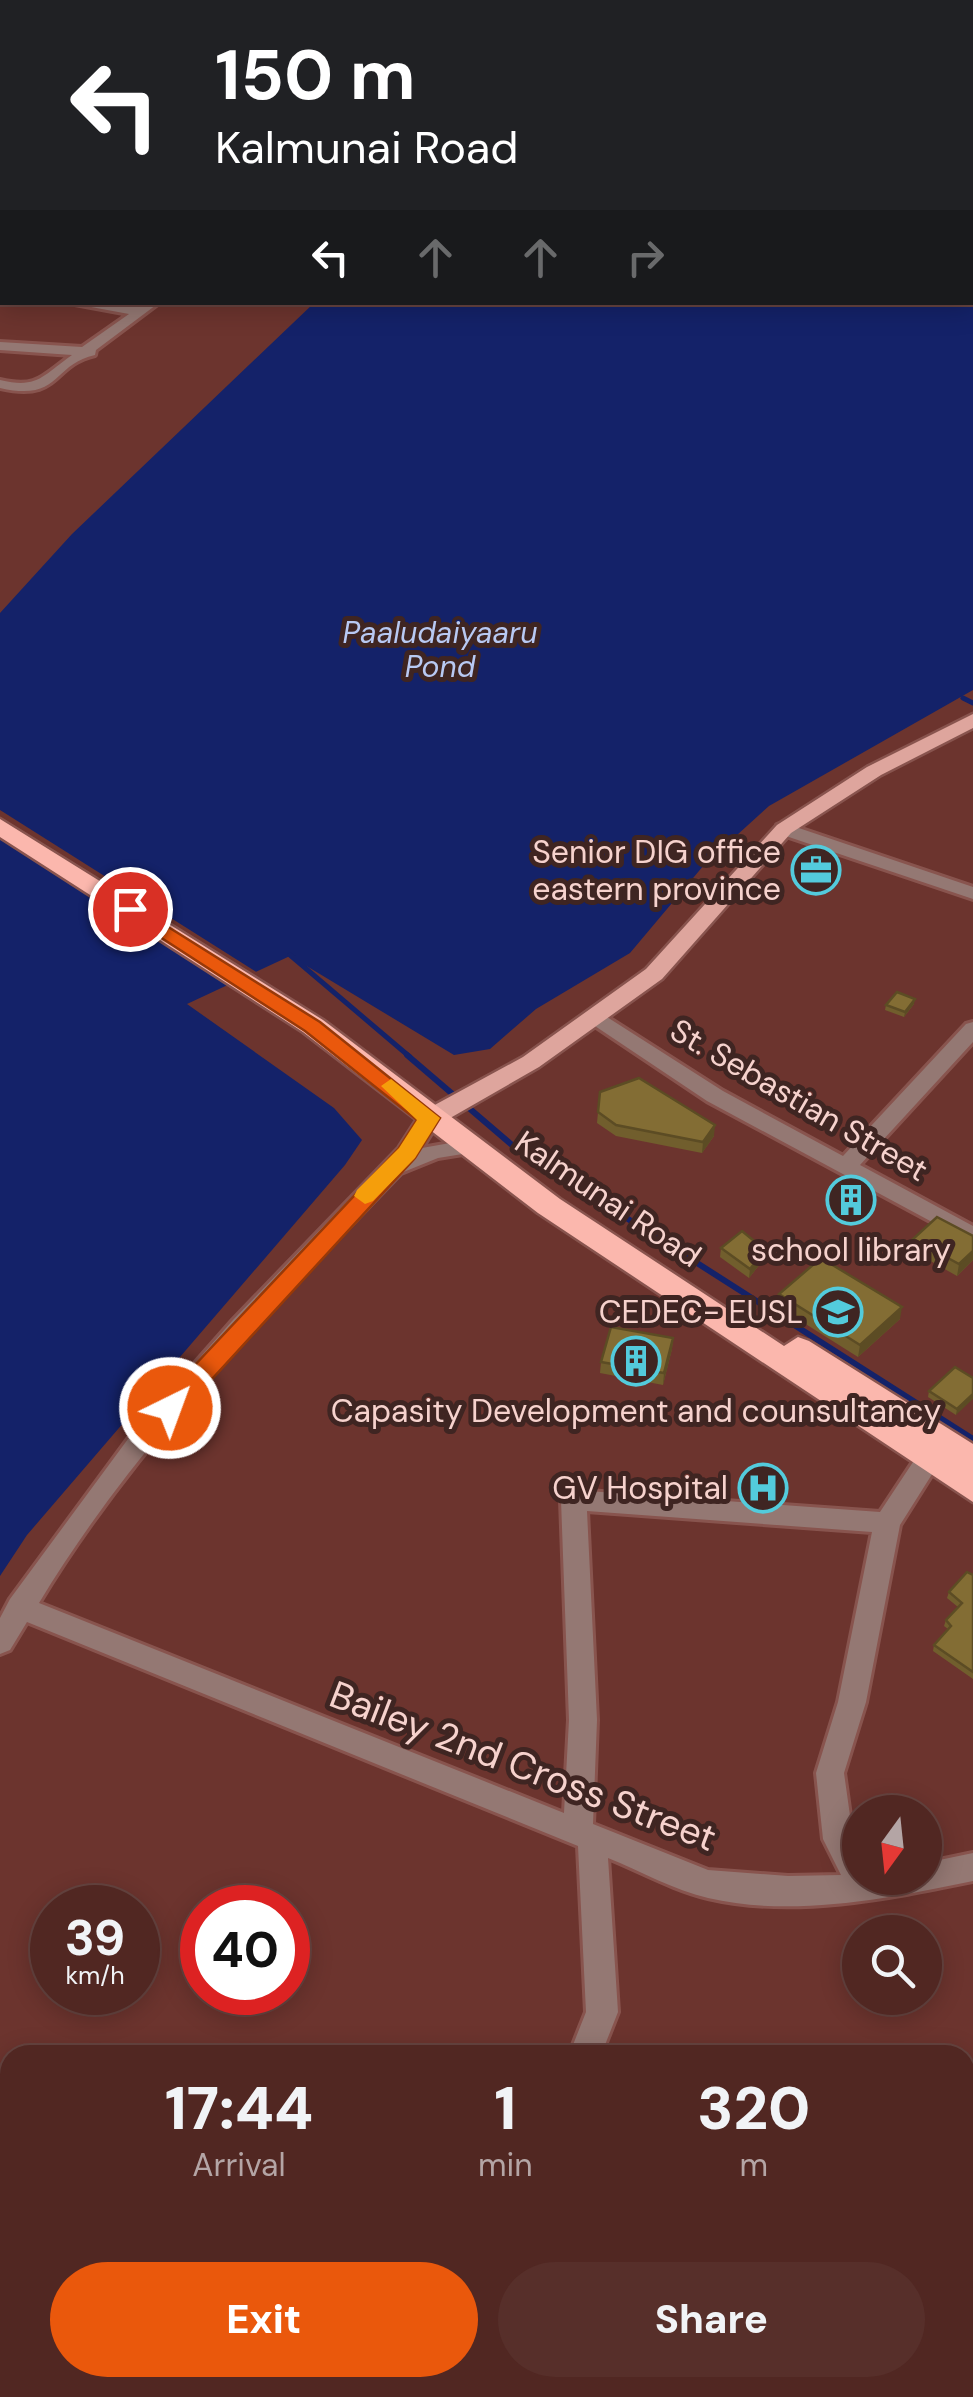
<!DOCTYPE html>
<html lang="en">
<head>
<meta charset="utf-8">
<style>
  :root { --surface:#512722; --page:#572f2a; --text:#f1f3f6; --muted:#b4a5a5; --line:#674440; --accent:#ea580c }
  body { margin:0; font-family:"DM Sans",sans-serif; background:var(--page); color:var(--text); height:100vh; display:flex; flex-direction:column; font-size:38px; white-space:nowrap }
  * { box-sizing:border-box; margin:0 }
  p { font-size:32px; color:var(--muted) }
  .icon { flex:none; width:55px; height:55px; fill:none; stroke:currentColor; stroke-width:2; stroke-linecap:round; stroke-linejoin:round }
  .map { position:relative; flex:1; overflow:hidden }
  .details { position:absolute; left:0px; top:2045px; width:975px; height:352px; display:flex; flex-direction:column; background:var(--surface); border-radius:30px 30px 0 0; box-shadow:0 5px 25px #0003,0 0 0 2px var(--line) }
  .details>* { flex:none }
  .top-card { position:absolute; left:0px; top:0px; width:975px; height:305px; box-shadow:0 5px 25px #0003,0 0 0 2px var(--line); background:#202124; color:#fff; overflow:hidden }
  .needle { width:65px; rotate:195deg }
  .tools { position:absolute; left:842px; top:1795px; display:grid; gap:20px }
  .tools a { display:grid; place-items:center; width:100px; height:100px; border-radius:50%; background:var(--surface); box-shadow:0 5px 25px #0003,0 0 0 2px var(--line); font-size:50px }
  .speed { position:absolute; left:30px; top:1885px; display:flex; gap:20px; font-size:50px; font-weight:700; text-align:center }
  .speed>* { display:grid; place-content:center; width:130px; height:130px; border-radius:50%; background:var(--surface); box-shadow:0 5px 25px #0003,0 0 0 2px var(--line); line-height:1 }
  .speed small { font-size:25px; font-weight:400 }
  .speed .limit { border:15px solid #d22; background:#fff; color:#111 }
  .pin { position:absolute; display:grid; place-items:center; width:85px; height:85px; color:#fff; margin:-42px; border:5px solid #fff; border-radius:50%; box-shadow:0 2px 10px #0007 }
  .me { position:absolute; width:110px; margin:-55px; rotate:42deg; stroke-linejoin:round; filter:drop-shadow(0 0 8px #0008) }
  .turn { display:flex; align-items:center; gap:35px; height:210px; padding:0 50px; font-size:45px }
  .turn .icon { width:130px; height:130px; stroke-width:2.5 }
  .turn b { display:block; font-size:70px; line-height:85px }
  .lanes { display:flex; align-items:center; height:95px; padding:0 50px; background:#0003; justify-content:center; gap:50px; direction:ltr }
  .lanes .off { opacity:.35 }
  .eta { display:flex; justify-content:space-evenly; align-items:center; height:170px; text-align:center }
  .eta b { font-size:60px; font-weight:800; line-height:70px }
  .cta { display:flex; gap:20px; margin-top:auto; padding:20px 50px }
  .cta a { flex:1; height:115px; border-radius:60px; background:var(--accent); color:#fff; font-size:40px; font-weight:800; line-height:115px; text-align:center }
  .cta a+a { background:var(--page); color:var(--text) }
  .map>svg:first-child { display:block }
</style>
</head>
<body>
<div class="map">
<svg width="973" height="2397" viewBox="0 0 973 2397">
  <rect width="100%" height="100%" fill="#6c342e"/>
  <path fill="#142269" d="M338,0H973V690L769,806L704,865L630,953L536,1009L490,1049L454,1055L290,956L187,1004L334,1108L362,1140L345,1165L27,1535L0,1576V613L72,534L314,303L972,302V2Z"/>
  <path fill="#6c342e" d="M0,810L261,975L234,987L0,835Z"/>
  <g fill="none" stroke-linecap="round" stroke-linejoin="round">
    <g stroke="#142269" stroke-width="5">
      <path d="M963,698L973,703"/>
      <path d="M290,955L410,1057"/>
    </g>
    <path stroke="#142269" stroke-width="6" d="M407,1055L512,1145L973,1439"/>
    <g stroke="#88544e" stroke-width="6">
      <g id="minor">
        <path d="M319,0H329V2H320Z"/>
        <rect x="0" y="142" width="2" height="6"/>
        <path d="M0,224L2,225V232H0Z"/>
        <path d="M2,256V266L0,267V257Z"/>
        <path d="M0,289L2,290V298L0,297Z"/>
        <path d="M64,302L138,307L145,302H160L96,350L95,355C51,365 61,402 0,388V380C38,389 42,376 72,355L0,350V342L82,347L129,314Z"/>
        <path d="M784,823L973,887V899L777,833V825Z"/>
        <path d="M596,1010L723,1091L843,1156L966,1024L973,1022V1042L860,1165L973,1226V1244L707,1101L589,1022L586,1017L589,1012Z"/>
        <path d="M429,1112L440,1119L422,1148L467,1140L475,1142L478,1147L475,1152L438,1158L401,1173C272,1307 136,1442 39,1603L564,1813L569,1720L561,1500L565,1493L574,1490L880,1512L919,1453L928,1450L937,1453L941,1460L900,1525L866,1702L844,1773L853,1837L860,1852V1878H925V1863L973,1853V1881C890,1898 793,1918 708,1898C674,1890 640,1871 608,1858L618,2012L601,2055H569L586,2012L578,1846L27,1622L10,1650L0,1654V1618L10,1599L128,1439L233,1320L399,1148L421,1114ZM587,1511L872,1532L838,1702L816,1773L823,1839L841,1875L788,1876L708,1870L593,1824L597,1720Z"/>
        <path d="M10,2384V2388H43L42,2397H6Z"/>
        <path d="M423,2388H458L459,2397H423Z"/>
        <path d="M638,2388H673L677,2397H641Z"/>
      </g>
    </g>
    <g stroke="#88544e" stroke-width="5">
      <g id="major">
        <path d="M40,0H51L52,2H42Z"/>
        <path d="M973,714V728L881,775L791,833L662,979L539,1067L438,1125H420L417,1119L420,1113L523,1057L646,969L777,825L867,767Z"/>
      </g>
    </g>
    <g stroke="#88544e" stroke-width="5">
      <g id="highway">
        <path d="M0,42L2,43V57H0Z"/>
        <path d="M0,819L323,1020L560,1199L784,1346L798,1337L809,1341L973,1444V1502L538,1213L303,1032L0,837Z"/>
      </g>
    </g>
    <use href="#minor" fill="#947873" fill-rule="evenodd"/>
    <use href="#major" fill="#dea59d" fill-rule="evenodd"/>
    <use href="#highway" fill="#fbb7ad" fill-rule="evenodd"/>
  </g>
  <g fill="#715e2d">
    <path d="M914,1004L904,1017L885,1010L886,1005Z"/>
    <path d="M598,1112L714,1136L702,1153L616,1136L597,1123Z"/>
    <path d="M973,1236V1260L957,1276L911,1250L913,1239Z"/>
    <path d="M721,1248L765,1250L764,1259L749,1278L720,1257Z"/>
    <path d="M779,1294L900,1319L858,1357L777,1306Z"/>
    <path d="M673,1338L672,1349L663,1385L600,1373L601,1362Z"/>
    <path d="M973,1378L956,1415L928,1397L929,1391Z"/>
    <path d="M973,1575V1679L933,1651L934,1645L948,1629L944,1626L946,1620L958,1607L947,1598L949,1592Z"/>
  </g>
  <g fill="#5c4c24">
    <path d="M915,999L914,1004L904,1017L905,1012Z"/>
    <path d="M715,1125L714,1136L702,1153L703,1142Z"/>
    <path d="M765,1250L764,1259L749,1278L750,1269Z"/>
    <path d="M973,1251V1260L957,1276L959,1264Z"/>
    <path d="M902,1307L900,1319L858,1357L860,1345Z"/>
    <path d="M673,1338L672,1349L663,1385L664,1373Z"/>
    <path d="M973,1394V1399L956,1415L957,1409Z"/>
  </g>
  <g fill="#836d34" stroke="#5c4c24" stroke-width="2.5">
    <path d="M897,992L915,999L905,1012L886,1005Z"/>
    <path d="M639,1078L715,1125L703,1142L616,1125L598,1112L600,1092Z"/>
    <path d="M937,1217L973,1236V1251L959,1264L913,1239Z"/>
    <path d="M742,1231L765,1250L750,1269L721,1248Z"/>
    <path d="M821,1258L902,1307L860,1345L779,1294Z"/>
    <path d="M611,1327L673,1338L664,1373L601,1362Z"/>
    <path d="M955,1367L973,1378V1394L957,1409L929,1391Z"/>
    <path d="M967,1572L973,1575V1672L934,1645L951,1626L946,1620L962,1603L949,1592Z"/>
  </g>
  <path fill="#ea580c" stroke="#983908" stroke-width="2.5" d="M130,903L320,1022L440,1118L415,1158L179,1415H161L157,1408L161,1401L399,1148L417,1120L305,1031L123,913L120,909Z"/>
  <path fill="#f59e0b" d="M391,1079L440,1118L415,1158L373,1201L365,1204L354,1196L357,1190L399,1148L417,1120L381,1086Z"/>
  <defs>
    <g id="office-ring" transform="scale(2.5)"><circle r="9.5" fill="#3f2522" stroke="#53cbdc" stroke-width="1.5"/><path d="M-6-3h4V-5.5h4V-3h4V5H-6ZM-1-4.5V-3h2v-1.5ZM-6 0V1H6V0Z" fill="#53cbdc"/></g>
    <g id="building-ring" transform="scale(2.5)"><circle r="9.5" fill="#3f2522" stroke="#53cbdc" stroke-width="1.5"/><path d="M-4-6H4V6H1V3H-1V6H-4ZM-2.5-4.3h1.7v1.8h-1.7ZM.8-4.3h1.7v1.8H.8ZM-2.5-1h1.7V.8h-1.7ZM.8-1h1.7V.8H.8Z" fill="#53cbdc"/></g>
    <g id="university-ring" transform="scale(2.5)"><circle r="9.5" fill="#3f2522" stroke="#53cbdc" stroke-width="1.5"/><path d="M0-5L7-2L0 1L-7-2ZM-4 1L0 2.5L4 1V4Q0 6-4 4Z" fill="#53cbdc"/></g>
    <g id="hospital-ring" transform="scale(2.5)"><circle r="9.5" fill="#3f2522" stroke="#53cbdc" stroke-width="1.5"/><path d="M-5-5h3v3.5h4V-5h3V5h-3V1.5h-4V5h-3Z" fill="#53cbdc"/></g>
  </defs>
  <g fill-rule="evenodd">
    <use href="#office-ring" x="816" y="870"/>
    <use href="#building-ring" x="851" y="1200"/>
    <use href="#university-ring" x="838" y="1312"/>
    <use href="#building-ring" x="636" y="1361"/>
    <use href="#hospital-ring" x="763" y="1488"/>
  </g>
  <g text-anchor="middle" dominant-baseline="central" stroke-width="10" stroke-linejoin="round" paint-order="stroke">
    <g font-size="30" font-style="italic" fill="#b8c9f3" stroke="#3f2522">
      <text x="440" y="632">Paaludaiyaaru<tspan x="440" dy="34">Pond</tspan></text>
    </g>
    <g font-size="32" fill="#f6d2cd" stroke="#3f2522" text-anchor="end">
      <text x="781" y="852">Senior DIG office<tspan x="781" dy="37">eastern province</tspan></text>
      <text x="851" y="1250" text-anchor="middle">school library</text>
      <text x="803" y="1312">CEDEC- EUSL</text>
      <text x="636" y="1411" text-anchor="middle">Capasity Development and counsultancy</text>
      <text x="728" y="1488">GV Hospital</text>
    </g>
    <g font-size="32" fill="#f6d2cd" stroke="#3f2522">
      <text transform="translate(799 1100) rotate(30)">St. Sebastian Street</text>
      <text transform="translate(608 1199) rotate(34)">Kalmunai Road</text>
    </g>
    <g font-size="38" fill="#f6d2cd" stroke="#3f2522">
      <text transform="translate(523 1766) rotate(21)">Bailey 2nd Cross Street</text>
    </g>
  </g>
</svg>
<div class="tools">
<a><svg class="needle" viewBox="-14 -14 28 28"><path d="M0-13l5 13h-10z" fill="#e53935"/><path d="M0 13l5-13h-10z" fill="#b4a5a5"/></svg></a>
<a><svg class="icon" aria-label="search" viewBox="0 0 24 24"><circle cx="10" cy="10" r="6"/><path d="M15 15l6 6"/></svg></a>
</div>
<div class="speed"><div>39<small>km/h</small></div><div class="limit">40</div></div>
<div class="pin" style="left:130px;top:909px;background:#d93025"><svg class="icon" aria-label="arrive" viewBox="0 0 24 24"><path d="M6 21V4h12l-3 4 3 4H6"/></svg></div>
<svg class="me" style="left:170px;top:1408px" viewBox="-20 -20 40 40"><circle r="17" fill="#ea580c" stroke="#fff" stroke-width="3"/><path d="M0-11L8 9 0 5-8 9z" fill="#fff"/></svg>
<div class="top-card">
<div class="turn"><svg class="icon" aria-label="left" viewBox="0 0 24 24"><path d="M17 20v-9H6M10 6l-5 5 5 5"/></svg><div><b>150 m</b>Kalmunai Road</div></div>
<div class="lanes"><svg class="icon" aria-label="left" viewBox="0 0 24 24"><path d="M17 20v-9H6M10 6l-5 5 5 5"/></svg><svg class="icon off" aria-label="ahead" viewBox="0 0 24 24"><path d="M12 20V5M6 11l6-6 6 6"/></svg><svg class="icon off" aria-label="ahead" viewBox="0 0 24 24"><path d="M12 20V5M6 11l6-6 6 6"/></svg><svg class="icon off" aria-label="right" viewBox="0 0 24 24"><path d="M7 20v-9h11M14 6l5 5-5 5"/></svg></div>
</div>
<section class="details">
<div class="eta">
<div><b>17:44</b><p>Arrival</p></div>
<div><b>1</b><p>min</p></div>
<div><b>320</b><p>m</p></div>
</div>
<div class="cta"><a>Exit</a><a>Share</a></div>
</section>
</div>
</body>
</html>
